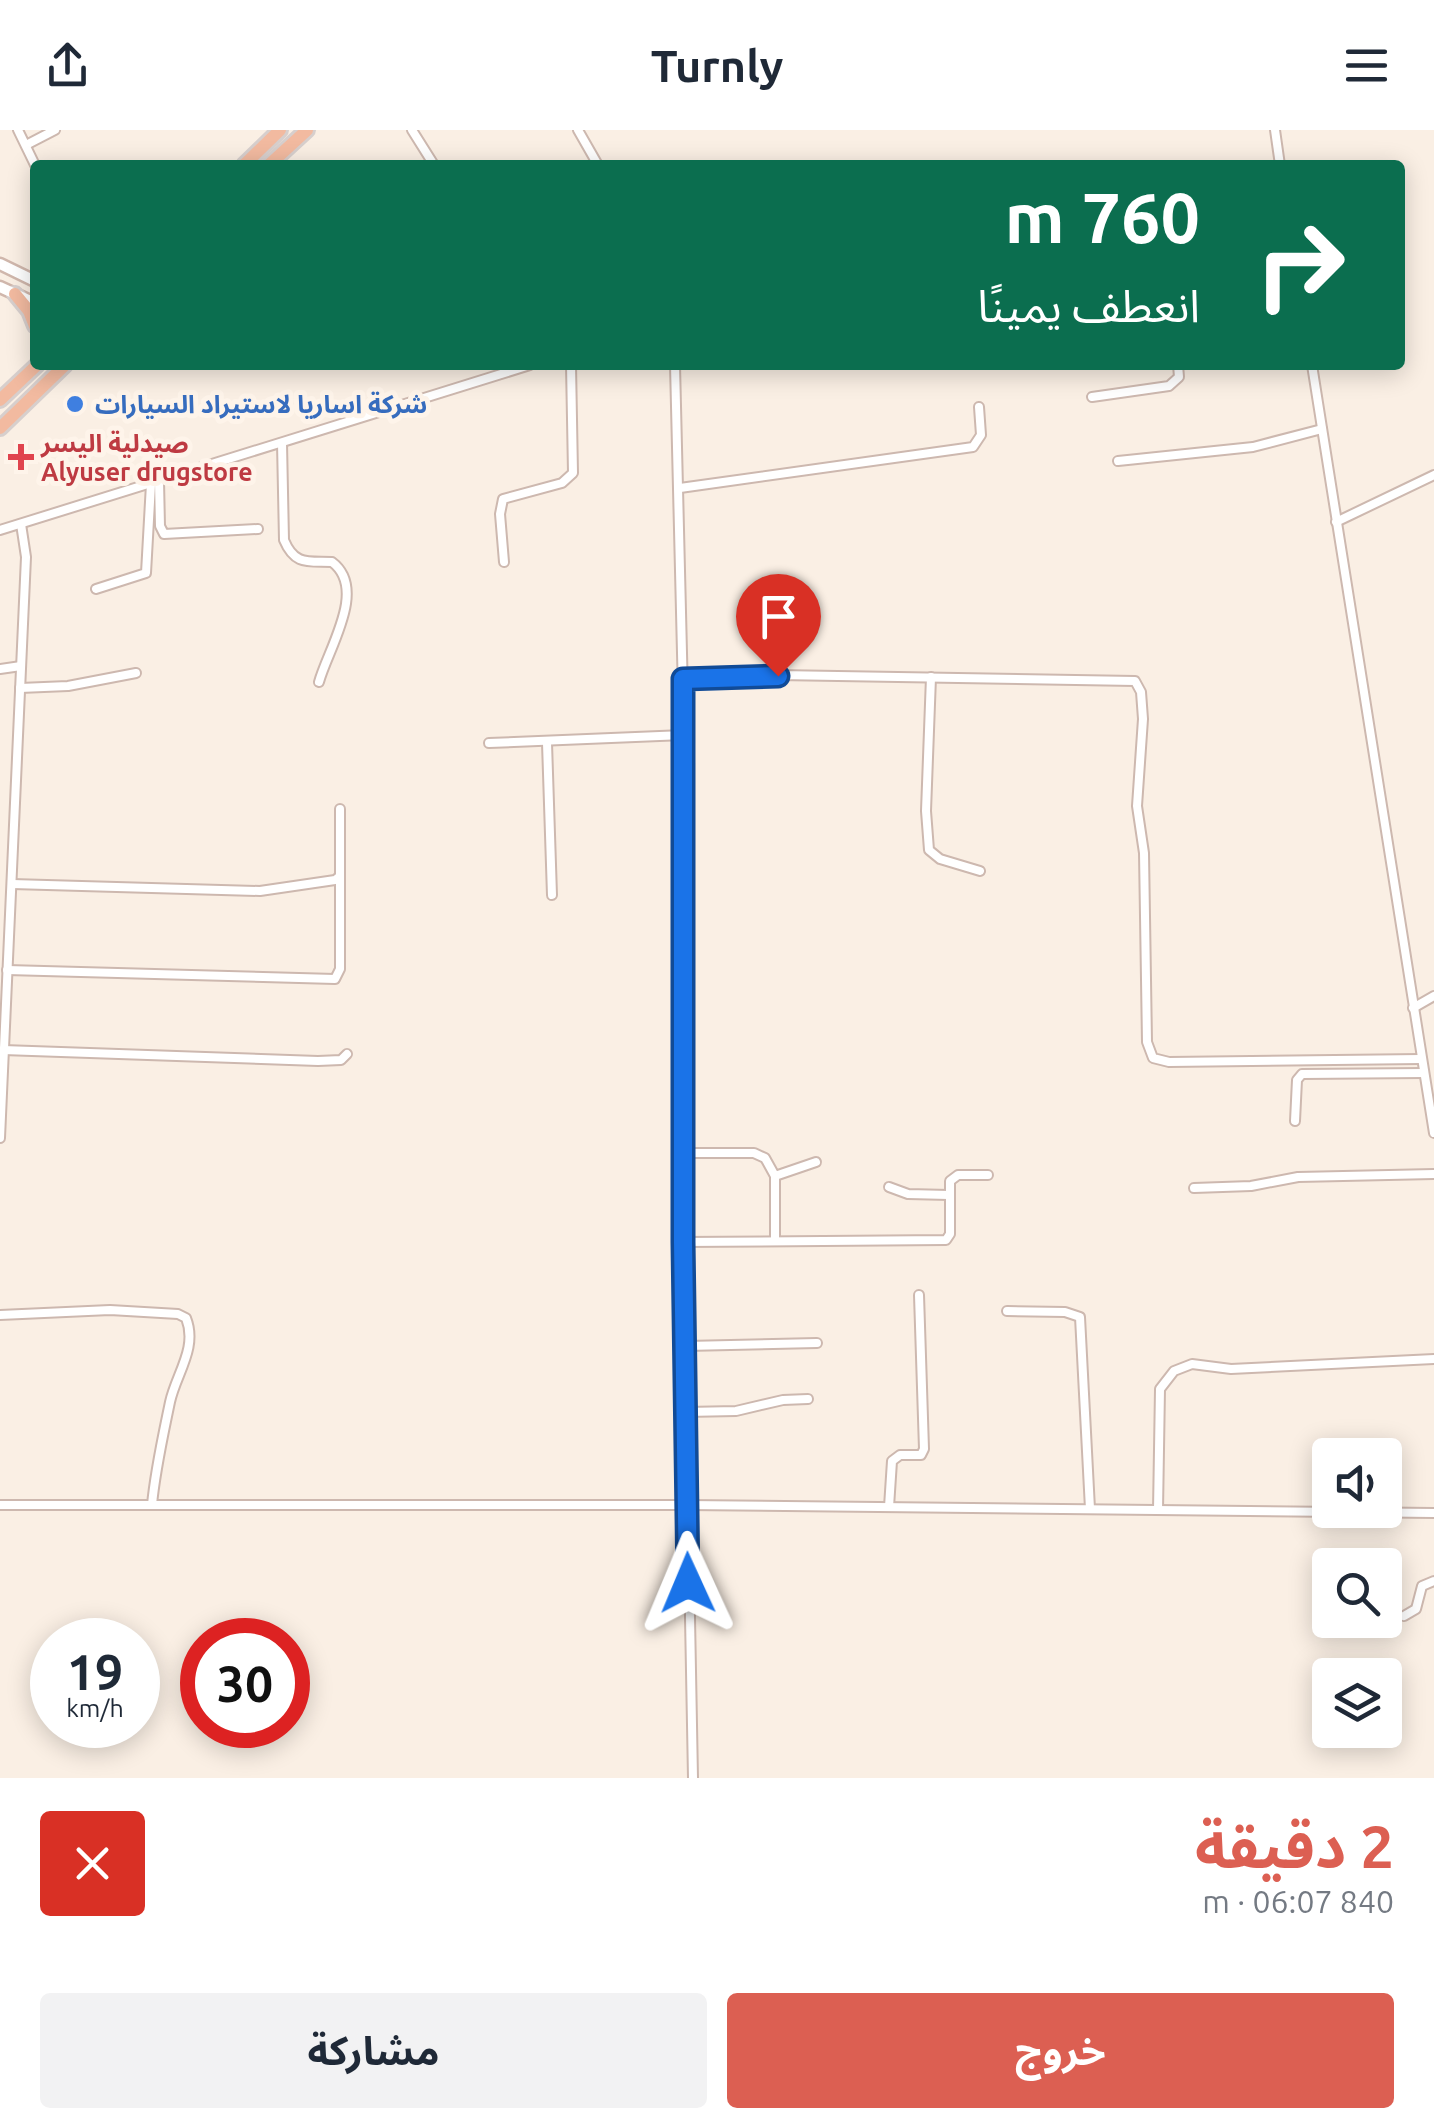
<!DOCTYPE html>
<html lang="ar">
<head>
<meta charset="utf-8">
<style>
  :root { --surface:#fff; --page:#f2f2f3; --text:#1f2937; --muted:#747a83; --accent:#dc5f52 }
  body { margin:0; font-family:Ubuntu,"Noto Sans Arabic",sans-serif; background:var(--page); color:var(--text); direction:rtl; height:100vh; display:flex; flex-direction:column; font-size:38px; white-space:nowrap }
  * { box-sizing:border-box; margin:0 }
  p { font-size:32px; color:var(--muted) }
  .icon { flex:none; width:55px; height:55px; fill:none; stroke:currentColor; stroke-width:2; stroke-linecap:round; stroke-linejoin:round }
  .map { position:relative; height:1648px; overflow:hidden; direction:ltr }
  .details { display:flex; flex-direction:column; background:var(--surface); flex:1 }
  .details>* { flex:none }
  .guide { position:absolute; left:30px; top:30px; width:1375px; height:210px; border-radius:10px; box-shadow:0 5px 25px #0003; direction:rtl; background:#0b6e4f; color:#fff; overflow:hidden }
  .tools { position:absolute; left:1312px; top:1308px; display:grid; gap:20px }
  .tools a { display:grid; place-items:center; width:90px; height:90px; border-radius:10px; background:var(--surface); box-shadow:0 5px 25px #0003; font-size:50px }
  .speed { position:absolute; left:30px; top:1488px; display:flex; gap:20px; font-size:50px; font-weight:700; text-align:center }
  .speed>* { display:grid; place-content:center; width:130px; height:130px; border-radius:50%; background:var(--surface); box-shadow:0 5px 25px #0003; line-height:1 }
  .speed small { font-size:25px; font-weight:400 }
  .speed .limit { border:15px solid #d22; background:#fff; color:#111 }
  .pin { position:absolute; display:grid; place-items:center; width:85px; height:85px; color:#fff; margin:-102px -42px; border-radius:50% 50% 50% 0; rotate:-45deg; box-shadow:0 0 10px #0007 }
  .pin .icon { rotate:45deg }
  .me { position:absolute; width:110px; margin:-55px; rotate:359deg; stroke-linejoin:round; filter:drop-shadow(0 0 8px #0008) }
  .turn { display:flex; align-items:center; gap:35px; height:210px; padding:0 40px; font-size:45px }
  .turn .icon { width:130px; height:130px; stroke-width:2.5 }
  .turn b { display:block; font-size:70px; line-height:85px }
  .round { display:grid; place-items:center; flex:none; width:105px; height:105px; border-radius:10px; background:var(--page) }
  .overview { display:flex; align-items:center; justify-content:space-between; height:170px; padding:0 40px }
  h1 { font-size:60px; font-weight:700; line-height:75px; color:var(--accent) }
  .action { display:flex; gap:20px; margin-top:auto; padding:20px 40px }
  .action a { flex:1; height:115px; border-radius:10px; background:var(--accent); color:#fff; font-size:40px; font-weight:700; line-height:115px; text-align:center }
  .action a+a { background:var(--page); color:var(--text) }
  header { display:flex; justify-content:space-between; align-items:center; height:130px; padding:0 40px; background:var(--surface); font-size:45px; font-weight:700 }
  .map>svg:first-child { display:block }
</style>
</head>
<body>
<header><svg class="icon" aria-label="menu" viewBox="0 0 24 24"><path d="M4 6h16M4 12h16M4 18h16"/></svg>Turnly<svg class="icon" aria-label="share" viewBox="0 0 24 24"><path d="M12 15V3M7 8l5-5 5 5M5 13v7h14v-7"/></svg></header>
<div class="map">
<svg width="1434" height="1648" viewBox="0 0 1434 1648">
  <rect width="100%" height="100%" fill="#faefe4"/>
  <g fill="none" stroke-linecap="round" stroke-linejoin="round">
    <g stroke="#cdb8af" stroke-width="12">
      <g id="minor">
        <path d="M18,0L35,35"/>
        <path d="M412,0L434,35"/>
        <path d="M578,0L598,35"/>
        <path d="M1275,0L1280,35"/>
        <path d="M26,15L55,0"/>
        <path d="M675,235L684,605L683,1112L693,1648"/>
        <path d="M1312,235L1434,1003"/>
        <path d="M1092,267L1169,256L1179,247L1178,235"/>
        <path d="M282,313L284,410C295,436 308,431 332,432C368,459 328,519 319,552"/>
        <path d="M1118,331L1253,317L1322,299"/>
        <path d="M159,351L160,396L164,404L258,399"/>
        <path d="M680,358L973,317L981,305L979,277"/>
        <path d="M1336,392L1434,345"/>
        <path d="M0,400L530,235"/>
        <path d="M504,432L500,384L503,369L562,353L573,343L571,235"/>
        <path d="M96,459L146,443L151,354"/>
        <path d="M0,539L21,536"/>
        <path d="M931,547L926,681L929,720L940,729L980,741"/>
        <path d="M683,549L778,545L1135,551L1141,562L1143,589L1137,676L1144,723L1147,912L1153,928L1169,932L1421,929"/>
        <path d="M20,558L68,556L136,543"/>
        <path d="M489,613L684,605"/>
        <path d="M547,613L552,765"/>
        <path d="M12,754L260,761L335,750L340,746V679"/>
        <path d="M7,840L335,849L340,839V746"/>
        <path d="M1413,878L1434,866"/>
        <path d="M3,920L318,931L341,930L347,924"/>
        <path d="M1295,991L1297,950L1302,944L1424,943"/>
        <path d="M0,1008L26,427L21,394"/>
        <path d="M683,1023H754L765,1028L775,1046V1111"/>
        <path d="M775,1046L816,1032"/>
        <path d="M889,1057L908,1064L949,1065"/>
        <path d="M1194,1058L1251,1056L1298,1047L1434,1044"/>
        <path d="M683,1112L946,1110L950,1104V1051L958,1045H988"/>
        <path d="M1007,1181L1065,1182L1080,1187L1090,1379"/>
        <path d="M0,1185L110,1180L178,1184L186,1188C198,1218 176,1244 170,1272C163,1306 155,1341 152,1375"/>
        <path d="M686,1216L817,1213"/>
        <path d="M686,1282L736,1281L783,1270L808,1269"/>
        <path d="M0,1375H687L1434,1383"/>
        <path d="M889,1377L892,1331L900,1325H921L924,1319L919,1165"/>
        <path d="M1158,1380L1160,1259L1174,1241L1192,1234L1231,1239L1434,1229"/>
        <path d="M1404,1486L1416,1479L1422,1456L1434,1451"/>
      </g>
    </g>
    <g stroke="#d0b7ac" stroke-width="15">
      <g id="secondary">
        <path d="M0,134L35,151"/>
        <path d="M0,157L35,173"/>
      </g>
    </g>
    <g stroke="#d7cfcd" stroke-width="18">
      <g id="trunk">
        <path d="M244,35L280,0"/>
        <path d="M269,35L307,0"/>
        <path d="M15,164L29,181L35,196"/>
        <path d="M0,270L37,235"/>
        <path d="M0,298L65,235"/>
      </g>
    </g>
    <use href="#minor" stroke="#fff" stroke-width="8"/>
    <use href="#secondary" stroke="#fff" stroke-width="10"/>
    <use href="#trunk" stroke="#f2baa0" stroke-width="12"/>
  </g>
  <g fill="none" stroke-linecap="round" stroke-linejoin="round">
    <g stroke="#114b97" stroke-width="25">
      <path id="route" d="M688,1453L683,1112V549L778,546"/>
    </g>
    <use href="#route" stroke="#1a73e8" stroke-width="18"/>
  </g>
  <circle fill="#3f7fe0" stroke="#fef4ea" stroke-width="4" cx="75" cy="274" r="10"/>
  <path fill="#e0444e" stroke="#fef4ea" stroke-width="4" d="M16 312h10v10h10v10h-10v10h-10v-10h-10v-10h10z"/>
  <g text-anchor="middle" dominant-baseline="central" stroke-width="10" stroke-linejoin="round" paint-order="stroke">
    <g font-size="25" font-weight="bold" fill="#366cbe" stroke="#fef4ea" text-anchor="start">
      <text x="95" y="274">شركة اساريا لاستيراد السيارات</text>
    </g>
    <g font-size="25" font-weight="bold" fill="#be3a42" stroke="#fef4ea" text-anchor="start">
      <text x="41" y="313">صيدلية اليسر<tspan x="41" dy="29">Alyuser drugstore</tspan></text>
    </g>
  </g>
</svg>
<div class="tools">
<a><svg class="icon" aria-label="sound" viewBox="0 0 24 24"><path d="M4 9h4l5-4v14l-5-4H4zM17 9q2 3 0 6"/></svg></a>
<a><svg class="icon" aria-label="search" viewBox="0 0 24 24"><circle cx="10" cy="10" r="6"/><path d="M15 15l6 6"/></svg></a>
<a><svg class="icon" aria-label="layers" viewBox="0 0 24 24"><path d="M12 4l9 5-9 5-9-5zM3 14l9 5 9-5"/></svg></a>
</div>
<div class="speed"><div>19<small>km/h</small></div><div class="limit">30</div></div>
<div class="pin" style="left:778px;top:546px;background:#d93025"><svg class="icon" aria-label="arrive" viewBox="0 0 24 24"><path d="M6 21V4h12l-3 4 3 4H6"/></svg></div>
<svg class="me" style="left:688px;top:1453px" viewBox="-20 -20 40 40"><path d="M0-17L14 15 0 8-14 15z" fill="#1a73e8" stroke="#fff" stroke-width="4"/></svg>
<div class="guide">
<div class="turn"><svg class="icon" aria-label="right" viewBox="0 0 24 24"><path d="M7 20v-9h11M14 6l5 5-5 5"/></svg><div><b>760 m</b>انعطف يمينًا</div></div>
</div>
</div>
<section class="details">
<div class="overview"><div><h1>2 دقيقة</h1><p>840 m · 06:07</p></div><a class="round" style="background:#d93025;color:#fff"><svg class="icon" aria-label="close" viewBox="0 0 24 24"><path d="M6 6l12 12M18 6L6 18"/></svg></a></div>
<div class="action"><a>خروج</a><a>مشاركة</a></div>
</section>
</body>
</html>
